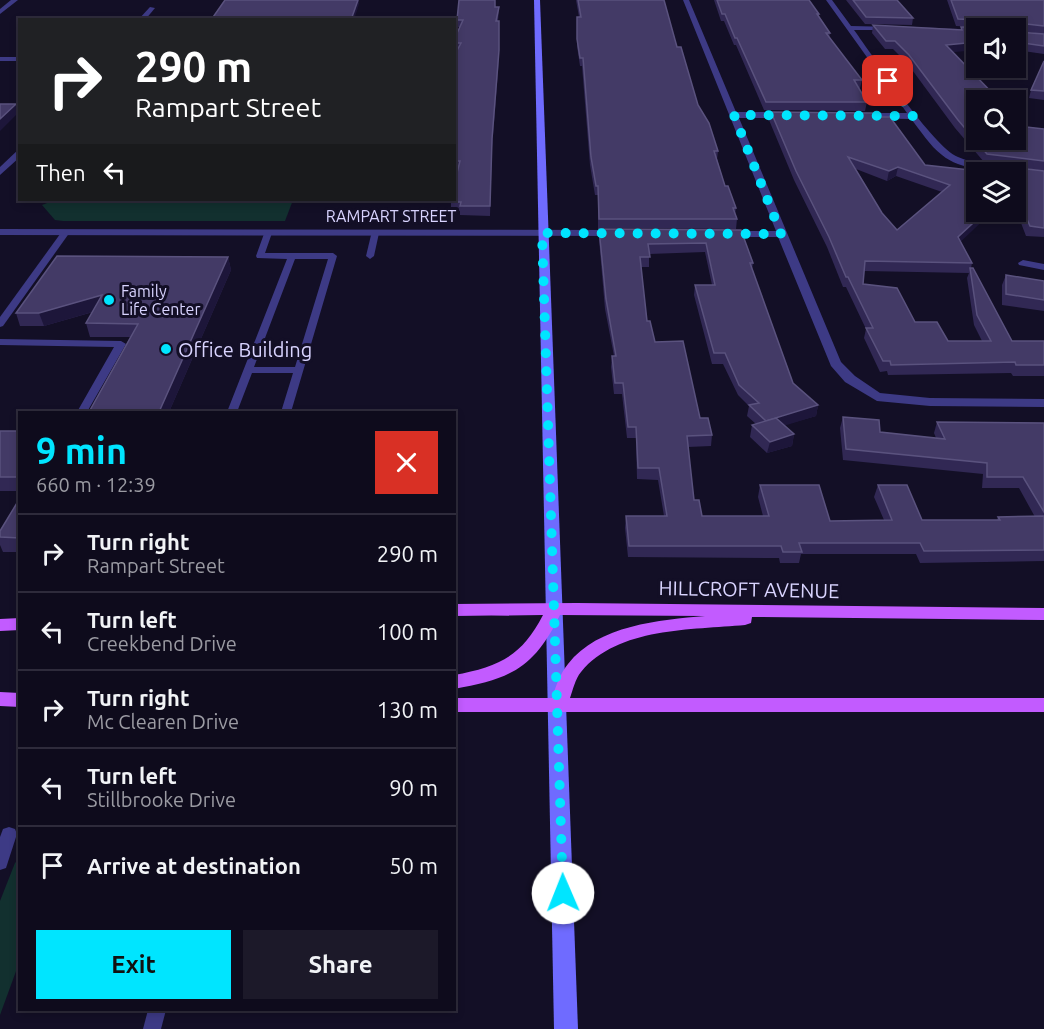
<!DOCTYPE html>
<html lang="en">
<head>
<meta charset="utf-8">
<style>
  :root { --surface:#0e0b1c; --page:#1c1929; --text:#f1f3f6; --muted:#9b9ba3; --line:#2e2b3b; --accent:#00e5ff }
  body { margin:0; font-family:Ubuntu,sans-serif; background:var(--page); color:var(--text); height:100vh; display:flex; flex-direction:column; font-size:22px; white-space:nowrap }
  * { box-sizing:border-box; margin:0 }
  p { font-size:20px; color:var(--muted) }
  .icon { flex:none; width:33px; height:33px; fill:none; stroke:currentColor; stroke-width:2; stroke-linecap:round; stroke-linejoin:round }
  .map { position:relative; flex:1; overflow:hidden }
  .sheet { position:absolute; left:18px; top:411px; width:438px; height:600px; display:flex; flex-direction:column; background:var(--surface); border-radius:0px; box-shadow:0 3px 9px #0003,0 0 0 2px var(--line) }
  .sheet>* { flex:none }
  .hud { position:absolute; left:18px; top:18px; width:438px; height:183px; border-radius:0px; box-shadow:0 3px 9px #0003,0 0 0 2px var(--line); background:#202124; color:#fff; overflow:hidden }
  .tools { position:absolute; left:966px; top:18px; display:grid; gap:12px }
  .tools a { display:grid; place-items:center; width:60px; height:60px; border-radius:0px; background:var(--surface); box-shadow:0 3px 9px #0003,0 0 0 2px var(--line); font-size:30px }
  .pin { position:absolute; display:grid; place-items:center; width:51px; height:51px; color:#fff; margin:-26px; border-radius:12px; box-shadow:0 3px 9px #0006 }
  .me { position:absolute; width:66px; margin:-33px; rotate:359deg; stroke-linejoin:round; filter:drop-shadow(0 0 4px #0008) }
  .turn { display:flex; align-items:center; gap:21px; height:126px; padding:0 18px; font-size:27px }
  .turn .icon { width:78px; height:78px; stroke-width:2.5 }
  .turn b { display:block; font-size:42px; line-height:51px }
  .then { display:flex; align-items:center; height:57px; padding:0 18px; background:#0003; gap:12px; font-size:22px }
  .round { display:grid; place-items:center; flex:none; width:63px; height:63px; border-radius:0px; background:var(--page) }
  .overview { display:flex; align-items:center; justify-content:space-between; height:102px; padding:0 18px }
  h1 { font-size:36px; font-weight:700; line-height:45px; color:var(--accent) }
  .cta { display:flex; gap:12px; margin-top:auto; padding:12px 18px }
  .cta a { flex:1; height:69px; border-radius:0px; background:var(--accent); color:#111; font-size:24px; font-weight:700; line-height:69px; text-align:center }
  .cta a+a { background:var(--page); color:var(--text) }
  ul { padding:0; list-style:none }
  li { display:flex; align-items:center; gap:18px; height:78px; padding:0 18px; border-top:2px solid var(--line) }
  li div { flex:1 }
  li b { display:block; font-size:22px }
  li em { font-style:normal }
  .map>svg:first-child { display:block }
</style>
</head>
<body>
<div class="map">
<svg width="1044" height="1029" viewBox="0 0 1044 1029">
  <rect width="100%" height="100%" fill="#130f26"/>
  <g fill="#12302f">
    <path d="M55,200H293L285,221H63L55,220L42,205Z"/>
    <path d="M19,859V963L0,1015V901L15,863Z"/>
  </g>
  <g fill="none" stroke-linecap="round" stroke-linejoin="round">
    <g fill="#3d3a85" fill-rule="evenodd">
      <path d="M63,230L70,232L3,326L0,327V317Z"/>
      <path d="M265,231L272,233L265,253H333L337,256L291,412H281L293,373H252L237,412H227L287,259L257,258L256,256ZM295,259H328L295,367H254Z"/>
      <path d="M372,231L379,233L374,256L370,259L366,256Z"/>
      <path d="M0,339L121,341L126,344L87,412H77L114,347L0,345Z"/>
      <path d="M9,827L15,829L17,834L6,868L0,870V837L3,829Z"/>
      <path d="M148,1010H166L161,1029H143Z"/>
    </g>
    <g fill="#3d3a85" fill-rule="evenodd">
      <path d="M11,0H18L0,14V9Z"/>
      <path d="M683,0H689L736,112H791L795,115L791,118H739L841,362L855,376L880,393L930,398L1044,399V407L930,406L877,401L845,382L831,366L778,237H723L718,234L723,231H776Z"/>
      <path d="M826,0H832L851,26L895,27L893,30H854C873,56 933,147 958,157C985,168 1016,169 1044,173V179L1016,175V172C993,172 960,170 942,155C930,146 920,130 911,119L851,118V114L854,113H907Z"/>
      <path d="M150,7L155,8L145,20H138Z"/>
      <rect x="0" y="57" width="20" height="4"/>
      <path d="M20,148V157L0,175V167Z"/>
      <path d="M0,229L618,230L623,233L618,236L0,235Z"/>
      <path d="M1023,260L1044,264V270L1019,265L1018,263Z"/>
    </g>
    <path fill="#6f6bff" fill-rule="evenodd" d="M534,0H540L578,1029H554Z"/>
    <g fill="#c25bff" fill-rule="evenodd">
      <path d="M577,603L1044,608V620L752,617L751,623L745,625C692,630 618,627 581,672C575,679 573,690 570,698H1044V712H454V698H552C556,686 560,674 568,664C598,625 660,620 705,616L560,615C534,668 511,679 454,689V675C499,667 522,656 543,615L454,616V604Z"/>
      <path d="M20,618V630L0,631V619Z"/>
      <path d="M0,692L20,693V707L0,706Z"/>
    </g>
  </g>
  <g fill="#312854" fill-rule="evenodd">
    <path d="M576,0H664L677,47L698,105L718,151L717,159L725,186L736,208L735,214L737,219L736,229L598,228V195H595L590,165L582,66H580L577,46V17H579Z"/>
    <path d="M714,0H809L819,14V16L830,33L829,38L862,80L860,88H859L867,102L865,111L764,110L736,45H734L724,21H721Z"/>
    <path d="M846,0H897L913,18L912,25L865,24Z"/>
    <path d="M947,0H1044V34L1018,31V32L1044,34V54L1016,50V28H976L953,52L1026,130L1027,127L1044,129V171L1018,167L1019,168L1044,171V237L1026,236L1016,210V172H994L996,164L999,165L984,162L955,128L907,63L893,49H885L872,33L873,25L961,29V27H974L956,26Z"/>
    <path d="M496,7H499L498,21L499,58L492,148L490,216L460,215V211H451V202L458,170H455L454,164V56L458,50H454V40L460,27H457V20Z"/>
    <path d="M1044,61V100L1029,98L1031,90Z"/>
    <path d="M771,112L875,117L925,165L988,172L960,242L972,263L971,268L1012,341H1044V376H1013L1011,373L888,375L887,371L880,372L864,338L866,329L846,287H843L827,247L794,180L769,120ZM856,169L887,181L896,176L942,192L897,230L882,213ZM864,271L969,273L967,278L974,325L982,341H948L915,322L863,284Z"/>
    <path d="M599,229L741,230L753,263L752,269L793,383L818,405L816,416L784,425L794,434L792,446L767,453L750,437L752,425L756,424L747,416L749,406L738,395L723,364H712L694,295L695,285H712L705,252L649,254V267H641L647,321L655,342L700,418L712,435L711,446L688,447L694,500L702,516H763L758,497L760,485L830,521L884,520L874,497L878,485L922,520H997L998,517H1035L1019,488H982L983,474L843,460L840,428L843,417L880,432L936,438L934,433L937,422L1044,423V561L920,563L916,554H801L799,563H780L779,558L628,557L625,528L626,516H664L658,480L637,479L636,438H627L622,394H614L611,367L612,356H614L605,309L599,239Z"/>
    <path d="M228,257L231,270L169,412H89L130,337H90L86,323L93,312L44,326H20L16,313Z"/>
    <path d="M1006,275L1044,281V311L1002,305V285Z"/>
    <rect x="0" y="431" width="20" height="60"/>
    <path d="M20,498V552H3L0,545V531Z"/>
  </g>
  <g fill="#1d163a">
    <path d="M358,0H359V4L354,20H351Z"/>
    <path d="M499,21V58L492,148L490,216L492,139Z"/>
    <path d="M976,42V50L945,53L946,45Z"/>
    <path d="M16,104L19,112L0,131V119Z"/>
    <path d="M898,167L896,176L887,181L889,171Z"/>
    <path d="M985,212H992L955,247L958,237Z"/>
    <path d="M228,257L231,270L169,412H159Z"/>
    <path d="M102,295L106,308L44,326L39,313Z"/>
    <path d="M818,405L816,416L764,432L766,421Z"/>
    <path d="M794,434L792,446L767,453L770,442Z"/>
  </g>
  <g fill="#433a66" stroke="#5a527e" stroke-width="1.5" fill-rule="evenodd">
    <path d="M225,0H358L351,20H211Z"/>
    <path d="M459,0H495V7H499L496,21H499V50L492,139L490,206H460L461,202H451V200H454V185L460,161H455L454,155V56L461,43H454V40L463,20H457Z"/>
    <path d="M578,0H664L677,47H681L698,105L709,123L718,151H714L725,186H728L736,208H733L737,219H599L598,186H596L591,157L583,58H580L577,39V17H581Z"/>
    <path d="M717,0H809L819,14H817L830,33H826L862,80H854L867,102H766L737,38H735L725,14H722Z"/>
    <path d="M853,0H897L913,18L866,17Z"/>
    <path d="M951,0H1044V26L1018,23L1016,26L1018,32L1044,34V46L1016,42V28H976V42L946,45L999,100H976V140H1016V119L1027,131V127L1044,129V161L987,154L958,120L909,55L895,41H886L873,25L962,30L961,27H980V20L958,19Z"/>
    <path d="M1044,61V91L1031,90Z"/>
    <path d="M0,104H16L0,119Z"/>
    <path d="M771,112L873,113L875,117H890L925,165L988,172H976V212H985L958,237L972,263L865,261L863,284L897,288L915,322H937L948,341H991L977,315L970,268H973L1012,341H1044V365H1016L1015,362L891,365L890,361H883L866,328H873L848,277H846L829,237L796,171ZM848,157L889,171L898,167L950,185L897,230L882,213Z"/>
    <path d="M996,164L1017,165L1019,168L1044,171V228L1030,226L1019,201L1016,200V172H1003Z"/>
    <path d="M599,229L741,230L753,263H750L793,383L818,405L766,421L749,405L759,403L739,385L725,353H714L695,285H715L706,243L648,244L650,257H640L647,321H650L655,342L683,341L700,418H708L712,435L687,436L694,500H699L702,516H769L760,485H819L830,521L892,520L878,485H907L922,520H1000L998,517L1044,516V550L924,551L920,543H799L802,552H783L781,546H629L626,516H667L659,468H638L636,427H628L623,383H615L612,356H616L606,299Z"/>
    <path d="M57,256L228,257L159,412H89L138,324L86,323L102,295L39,313H16Z"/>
    <path d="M1006,275L1044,281V300L1006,294Z"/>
    <path d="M843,417L879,420L880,432L945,439L937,422L1044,423V512L1023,477H987V463L846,449Z"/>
    <path d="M776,418L794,434L770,442L752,425Z"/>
    <rect x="0" y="431" width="20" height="46"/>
    <path d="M20,498V538L0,537V531Z"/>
  </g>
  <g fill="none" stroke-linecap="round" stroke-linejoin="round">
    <path stroke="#00e5ff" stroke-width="10" stroke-dasharray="0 18" d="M563,893L542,233L781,234L734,115L913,116L888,81"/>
  </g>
  <g fill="#00e5ff" stroke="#130f26" stroke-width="2">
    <circle cx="109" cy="300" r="6"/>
    <circle cx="166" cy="349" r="6"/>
  </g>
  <g text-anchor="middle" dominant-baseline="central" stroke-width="6" stroke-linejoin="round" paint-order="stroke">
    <g font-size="16" fill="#d9d4ff" stroke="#130f26">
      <text x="391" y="216">RAMPART STREET</text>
    </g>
    <g font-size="16" fill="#d9d4ff" stroke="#130f26" text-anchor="start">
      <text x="121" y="291">Family<tspan x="121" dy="18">Life Center</tspan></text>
    </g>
    <g font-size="20" fill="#d9d4ff" stroke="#130f26" text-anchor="start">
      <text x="178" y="349">Office Building</text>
    </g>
    <g font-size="20" fill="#d9d4ff" stroke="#130f26">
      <text transform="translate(749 589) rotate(1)">HILLCROFT AVENUE</text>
    </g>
  </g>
</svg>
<div class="tools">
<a><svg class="icon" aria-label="sound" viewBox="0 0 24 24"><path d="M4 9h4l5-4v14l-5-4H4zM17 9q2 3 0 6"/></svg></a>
<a><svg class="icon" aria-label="search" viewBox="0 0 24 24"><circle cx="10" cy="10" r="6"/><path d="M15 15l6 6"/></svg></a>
<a><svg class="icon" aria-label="layers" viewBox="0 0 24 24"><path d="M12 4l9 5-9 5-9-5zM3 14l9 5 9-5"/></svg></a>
</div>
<div class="pin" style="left:888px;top:81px;background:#d93025"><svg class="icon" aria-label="arrive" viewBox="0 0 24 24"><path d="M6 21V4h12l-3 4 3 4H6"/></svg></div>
<svg class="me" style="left:563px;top:893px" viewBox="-20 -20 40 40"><circle r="19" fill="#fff"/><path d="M0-13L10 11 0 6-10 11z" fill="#00e5ff"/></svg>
<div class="hud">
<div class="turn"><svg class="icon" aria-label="right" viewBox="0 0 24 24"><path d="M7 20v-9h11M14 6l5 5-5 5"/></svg><div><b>290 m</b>Rampart Street</div></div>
<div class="then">Then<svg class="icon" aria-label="left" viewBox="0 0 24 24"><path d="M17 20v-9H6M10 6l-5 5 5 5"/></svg></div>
</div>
<section class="sheet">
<div class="overview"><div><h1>9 min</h1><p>660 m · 12:39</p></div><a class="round" style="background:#d93025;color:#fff"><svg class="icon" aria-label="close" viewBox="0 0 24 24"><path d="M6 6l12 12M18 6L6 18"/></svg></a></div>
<ul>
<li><svg class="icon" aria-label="right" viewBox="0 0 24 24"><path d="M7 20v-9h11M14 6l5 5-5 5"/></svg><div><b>Turn right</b><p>Rampart Street</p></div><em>290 m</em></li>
<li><svg class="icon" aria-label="left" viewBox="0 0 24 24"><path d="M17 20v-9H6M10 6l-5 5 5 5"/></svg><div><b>Turn left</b><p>Creekbend Drive</p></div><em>100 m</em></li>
<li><svg class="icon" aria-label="right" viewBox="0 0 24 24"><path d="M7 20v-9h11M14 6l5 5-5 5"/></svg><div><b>Turn right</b><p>Mc Clearen Drive</p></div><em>130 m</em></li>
<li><svg class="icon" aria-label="left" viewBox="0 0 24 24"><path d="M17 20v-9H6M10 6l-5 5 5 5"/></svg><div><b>Turn left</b><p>Stillbrooke Drive</p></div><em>90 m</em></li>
<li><svg class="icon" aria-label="arrive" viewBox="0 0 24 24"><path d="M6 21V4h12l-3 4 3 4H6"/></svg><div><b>Arrive at destination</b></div><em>50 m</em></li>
</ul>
<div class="cta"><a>Exit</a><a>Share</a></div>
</section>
</div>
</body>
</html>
